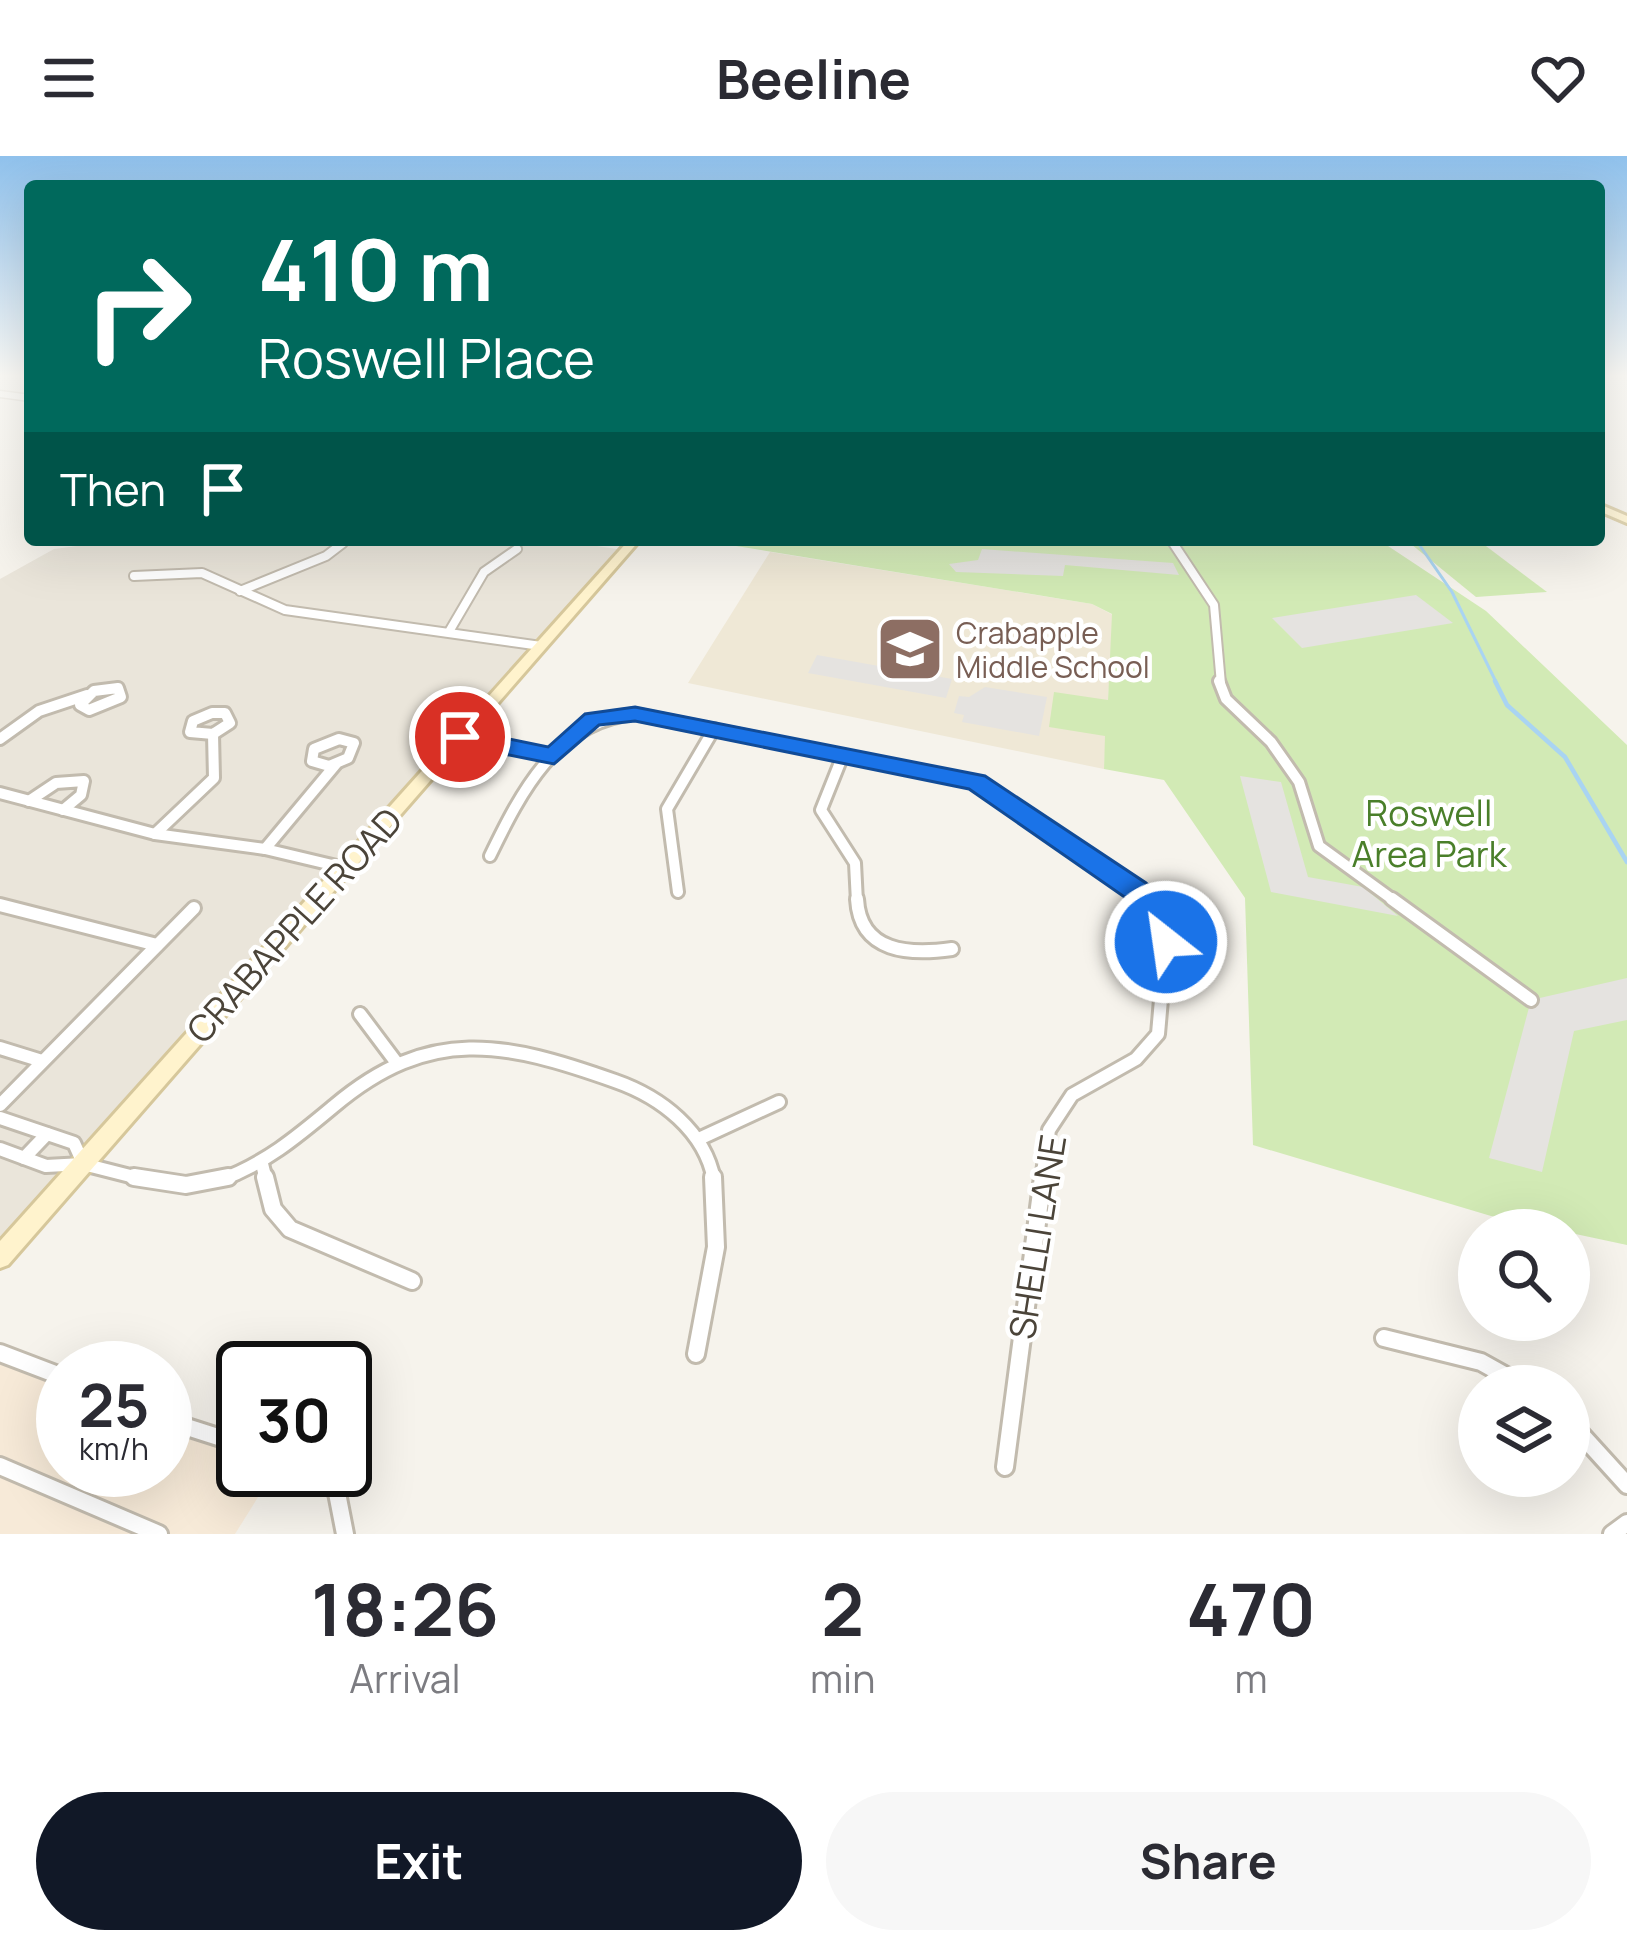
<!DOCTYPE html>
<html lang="en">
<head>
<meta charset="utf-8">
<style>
  :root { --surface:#fff; --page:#f7f7f7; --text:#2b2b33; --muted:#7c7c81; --accent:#111827 }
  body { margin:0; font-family:Manrope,sans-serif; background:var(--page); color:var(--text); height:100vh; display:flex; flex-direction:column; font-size:45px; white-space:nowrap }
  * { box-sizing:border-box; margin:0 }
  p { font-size:39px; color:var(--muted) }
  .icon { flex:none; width:66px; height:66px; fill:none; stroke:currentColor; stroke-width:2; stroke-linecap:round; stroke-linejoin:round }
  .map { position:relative; height:1378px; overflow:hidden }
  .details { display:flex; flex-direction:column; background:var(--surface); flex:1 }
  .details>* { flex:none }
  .hud { position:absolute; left:24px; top:24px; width:1581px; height:366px; border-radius:12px; box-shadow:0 12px 48px #0002; background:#00695c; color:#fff; overflow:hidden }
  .controls { position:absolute; left:1458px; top:1053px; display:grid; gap:24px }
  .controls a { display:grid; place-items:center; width:132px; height:132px; border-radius:50%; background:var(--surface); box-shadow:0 12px 48px #0002; font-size:60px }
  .speed { position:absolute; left:36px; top:1185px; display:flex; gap:24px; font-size:60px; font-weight:700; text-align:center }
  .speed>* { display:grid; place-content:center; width:156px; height:156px; border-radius:50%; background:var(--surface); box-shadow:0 12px 48px #0002; line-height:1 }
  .speed small { font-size:30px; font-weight:400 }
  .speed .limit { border:6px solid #111; border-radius:18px; background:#fff; color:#111 }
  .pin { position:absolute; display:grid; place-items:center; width:102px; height:102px; color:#fff; margin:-51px; border:6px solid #fff; border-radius:50%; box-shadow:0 3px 12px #0007 }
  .me { position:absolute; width:132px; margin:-66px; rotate:330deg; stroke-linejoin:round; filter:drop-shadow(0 0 9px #0008) }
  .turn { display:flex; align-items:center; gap:42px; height:252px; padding:0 36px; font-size:54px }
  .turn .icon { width:156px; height:156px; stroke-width:2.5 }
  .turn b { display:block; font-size:84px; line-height:102px }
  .then { display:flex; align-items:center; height:114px; padding:0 36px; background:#0003; gap:24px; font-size:45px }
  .eta { display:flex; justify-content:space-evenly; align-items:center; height:204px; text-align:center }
  .eta b { font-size:72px; font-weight:700; line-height:84px }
  .cta { display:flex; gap:24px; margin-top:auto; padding:24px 36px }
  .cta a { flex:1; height:138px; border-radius:72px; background:var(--accent); color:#fff; font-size:48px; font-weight:700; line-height:138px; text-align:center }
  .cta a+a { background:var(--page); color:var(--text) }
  header { display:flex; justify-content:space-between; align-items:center; height:156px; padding:0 36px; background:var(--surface); font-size:54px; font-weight:700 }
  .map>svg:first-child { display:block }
</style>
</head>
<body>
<header><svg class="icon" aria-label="menu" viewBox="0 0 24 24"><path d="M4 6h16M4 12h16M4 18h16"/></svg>Beeline<svg class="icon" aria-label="heart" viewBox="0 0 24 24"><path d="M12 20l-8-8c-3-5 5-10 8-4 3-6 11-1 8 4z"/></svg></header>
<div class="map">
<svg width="1627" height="1378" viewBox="0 0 1627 1378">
  <rect width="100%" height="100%" fill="#f6f3ec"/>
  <path fill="#eae5da" d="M124,384H557L623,394L0,1088V423L54,393Z"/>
  <path fill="#f7ead8" d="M0,1198L63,1222V1314H165V1261L243,1291V1314H275L235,1378H0Z"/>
  <path fill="#efe8d6" d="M770,396L1092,448L1113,459L1104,613L688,527Z"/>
  <g fill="#d2eab5">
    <path d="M699,384H1379L1486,455L1627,589V1089L1491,1060L1253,989L1245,742L1164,624L1104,613L1105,580L1049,571L1054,536L1108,544L1112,458L1092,448Z"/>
    <path d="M1406,384H1478L1547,436L1476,441Z"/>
  </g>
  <g fill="#e5e3e0">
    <path d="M982,393L1173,407L1179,419L1065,409L1063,420L956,416L949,408L978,404Z"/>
    <path d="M1416,439L1453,467L1302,492L1272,462Z"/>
    <path d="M817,499L952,523L946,542L808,517Z"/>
    <path d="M985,531L1047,541L1039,580L962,566L964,559L954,557L959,540L969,541Z"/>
    <path d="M1240,620L1281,626L1308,721L1363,731L1398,760L1271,736Z"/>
    <path d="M1627,822V864L1574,875L1542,1016L1489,1002L1531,844Z"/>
  </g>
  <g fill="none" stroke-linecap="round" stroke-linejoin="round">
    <path stroke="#a9d4f2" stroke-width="3" d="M1416,384L1452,436L1497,528"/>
    <path stroke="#a9d4f2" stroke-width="4.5" d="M1495,525L1507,549L1565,601L1627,706"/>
    <g stroke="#c2bbae" stroke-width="9">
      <path id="street-far4" d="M0,238L30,242"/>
    </g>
    <g stroke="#c2bbae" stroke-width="12">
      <g id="street-far3">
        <path d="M1171,384L1214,449L1221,528"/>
        <path d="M134,420L202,417L285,454L541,490"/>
        <path d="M240,435L326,400L343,387"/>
        <path d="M450,474L484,416L517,393"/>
      </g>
    </g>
    <g stroke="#c2bbae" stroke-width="16">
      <g id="street-far2">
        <path d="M1219,525L1226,543L1271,586L1299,626L1319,690L1396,746"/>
        <path d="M118,532L121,541L89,554L80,549L94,535Z"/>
        <path d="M212,557H225L230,567L213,578L190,576L193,565Z"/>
        <path d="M460,581L553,600"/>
        <path d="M0,583L39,555L87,539"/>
        <path d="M339,583L354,587L348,602L329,610L312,605L314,593Z"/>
        <path d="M843,599L821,654L855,707L857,746"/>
        <path d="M0,637L155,678L265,693L345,712"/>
        <path d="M29,645L56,627L84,625L81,639L63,654"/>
        <path d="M155,678L214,622L213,578"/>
        <path d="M265,693L336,608"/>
        <path d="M490,700C521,636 557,565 635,558L976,626L1148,746"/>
        <path d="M678,736L667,653L714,573"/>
      </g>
    </g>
    <g stroke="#c2bbae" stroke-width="18">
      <g id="street-far1">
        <path d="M857,743C860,797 910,799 952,793"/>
        <path d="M1392,743L1531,844"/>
        <path d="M0,749L157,789"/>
        <path d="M360,858L396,906"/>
        <path d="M0,892L42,905"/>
        <path d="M0,949L194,752"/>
        <path d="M0,962L74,987L83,1007"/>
        <path d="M701,982L779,946"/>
        <path d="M0,993L46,1010L83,1008L146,1024"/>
        <path d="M24,1002L47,978"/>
        <path d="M262,1008L266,1024"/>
        <path d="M220,1024C265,1008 298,980 334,950C430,869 505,886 615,925C661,941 705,975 714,1024"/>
        <path d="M1042,1024L1049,974L1072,939L1136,903L1158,878L1166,786L1144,743"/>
      </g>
    </g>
    <g stroke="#c2bbae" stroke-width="22">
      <g id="street">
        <path d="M134,1021L186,1029L228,1021"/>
        <path d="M265,1021L273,1053L290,1073L412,1125"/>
        <path d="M1384,1182L1481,1206L1524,1230"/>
        <path d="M0,1197L63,1221"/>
        <path d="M696,1198L716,1091L713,1021"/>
        <path d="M165,1264L243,1289"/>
        <path d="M1569,1265L1627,1329"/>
        <path d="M0,1310L159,1378"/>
        <path d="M1005,1311L1043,1021"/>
        <path d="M319,1314L337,1337L345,1378"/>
        <path d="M1612,1378L1627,1367"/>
      </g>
    </g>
    <g stroke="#d6c79b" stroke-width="6">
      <g id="secondary">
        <path d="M1599,348L1627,360V367L1599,355Z"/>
        <path d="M629,384H640L8,1109L0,1112V1085Z"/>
      </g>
    </g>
    <use href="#street-far4" stroke="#fff" stroke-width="6"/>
    <use href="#street-far3" stroke="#fff" stroke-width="8"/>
    <use href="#street-far2" stroke="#fff" stroke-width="10"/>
    <use href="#street-far1" stroke="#fff" stroke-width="12"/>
    <use href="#street" stroke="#fff" stroke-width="16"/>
    <use href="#secondary" fill="#fff3cd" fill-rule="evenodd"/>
  </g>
  <linearGradient id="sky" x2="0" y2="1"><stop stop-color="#8fc1ec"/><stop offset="0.53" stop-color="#fbfaf6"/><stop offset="1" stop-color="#fbfaf6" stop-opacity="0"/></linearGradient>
  <rect width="1627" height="415" fill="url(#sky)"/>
  <path fill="#1a73e8" stroke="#114b97" stroke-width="3" d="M635,551L985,620L1146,727L1170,754L1181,786L1166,798L1156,795L1146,766L1126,742L969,633L635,565L599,569L554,608L460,589L448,581L460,573L548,591L585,558Z"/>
  <defs>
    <g id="school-square" transform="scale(3.45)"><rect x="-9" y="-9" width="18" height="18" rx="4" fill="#8d6e63" stroke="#fff"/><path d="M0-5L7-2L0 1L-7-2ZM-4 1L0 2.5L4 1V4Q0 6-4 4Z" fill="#fff"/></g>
  </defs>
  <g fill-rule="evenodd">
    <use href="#school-square" x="910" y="493"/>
  </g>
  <g text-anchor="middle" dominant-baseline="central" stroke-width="9" stroke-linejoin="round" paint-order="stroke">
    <g font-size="30" fill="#785e54" stroke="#fff" text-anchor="start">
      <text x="956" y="476">Crabapple<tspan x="956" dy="34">Middle School</tspan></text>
    </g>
    <g font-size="36" fill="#4a7f2a" stroke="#fff">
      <text x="1429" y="656">Roswell<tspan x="1429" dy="41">Area Park</tspan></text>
    </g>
    <g font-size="36" fill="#4b4439" stroke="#fff">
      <text transform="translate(294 769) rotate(-48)">CRABAPPLE ROAD</text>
      <text transform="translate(1037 1081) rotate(-81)">SHELLI LANE</text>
    </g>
  </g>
</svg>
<div class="controls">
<a><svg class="icon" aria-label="search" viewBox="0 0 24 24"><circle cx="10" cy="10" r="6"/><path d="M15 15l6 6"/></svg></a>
<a><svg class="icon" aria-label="layers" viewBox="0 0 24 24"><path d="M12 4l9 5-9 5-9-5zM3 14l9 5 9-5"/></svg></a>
</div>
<div class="speed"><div>25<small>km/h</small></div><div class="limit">30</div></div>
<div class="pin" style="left:460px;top:581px;background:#d93025"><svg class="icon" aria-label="arrive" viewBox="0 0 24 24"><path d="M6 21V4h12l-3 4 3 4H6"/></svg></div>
<svg class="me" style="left:1166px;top:786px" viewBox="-20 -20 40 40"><circle r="17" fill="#1a73e8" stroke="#fff" stroke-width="3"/><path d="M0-11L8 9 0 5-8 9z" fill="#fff"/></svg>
<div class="hud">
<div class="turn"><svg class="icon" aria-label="right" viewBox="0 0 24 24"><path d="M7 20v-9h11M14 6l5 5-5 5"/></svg><div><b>410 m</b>Roswell Place</div></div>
<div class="then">Then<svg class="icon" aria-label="arrive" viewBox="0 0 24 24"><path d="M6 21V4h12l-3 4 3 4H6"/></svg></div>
</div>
</div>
<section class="details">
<div class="eta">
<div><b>18:26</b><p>Arrival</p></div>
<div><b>2</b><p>min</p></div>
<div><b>470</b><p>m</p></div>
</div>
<div class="cta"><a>Exit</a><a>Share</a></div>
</section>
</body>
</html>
